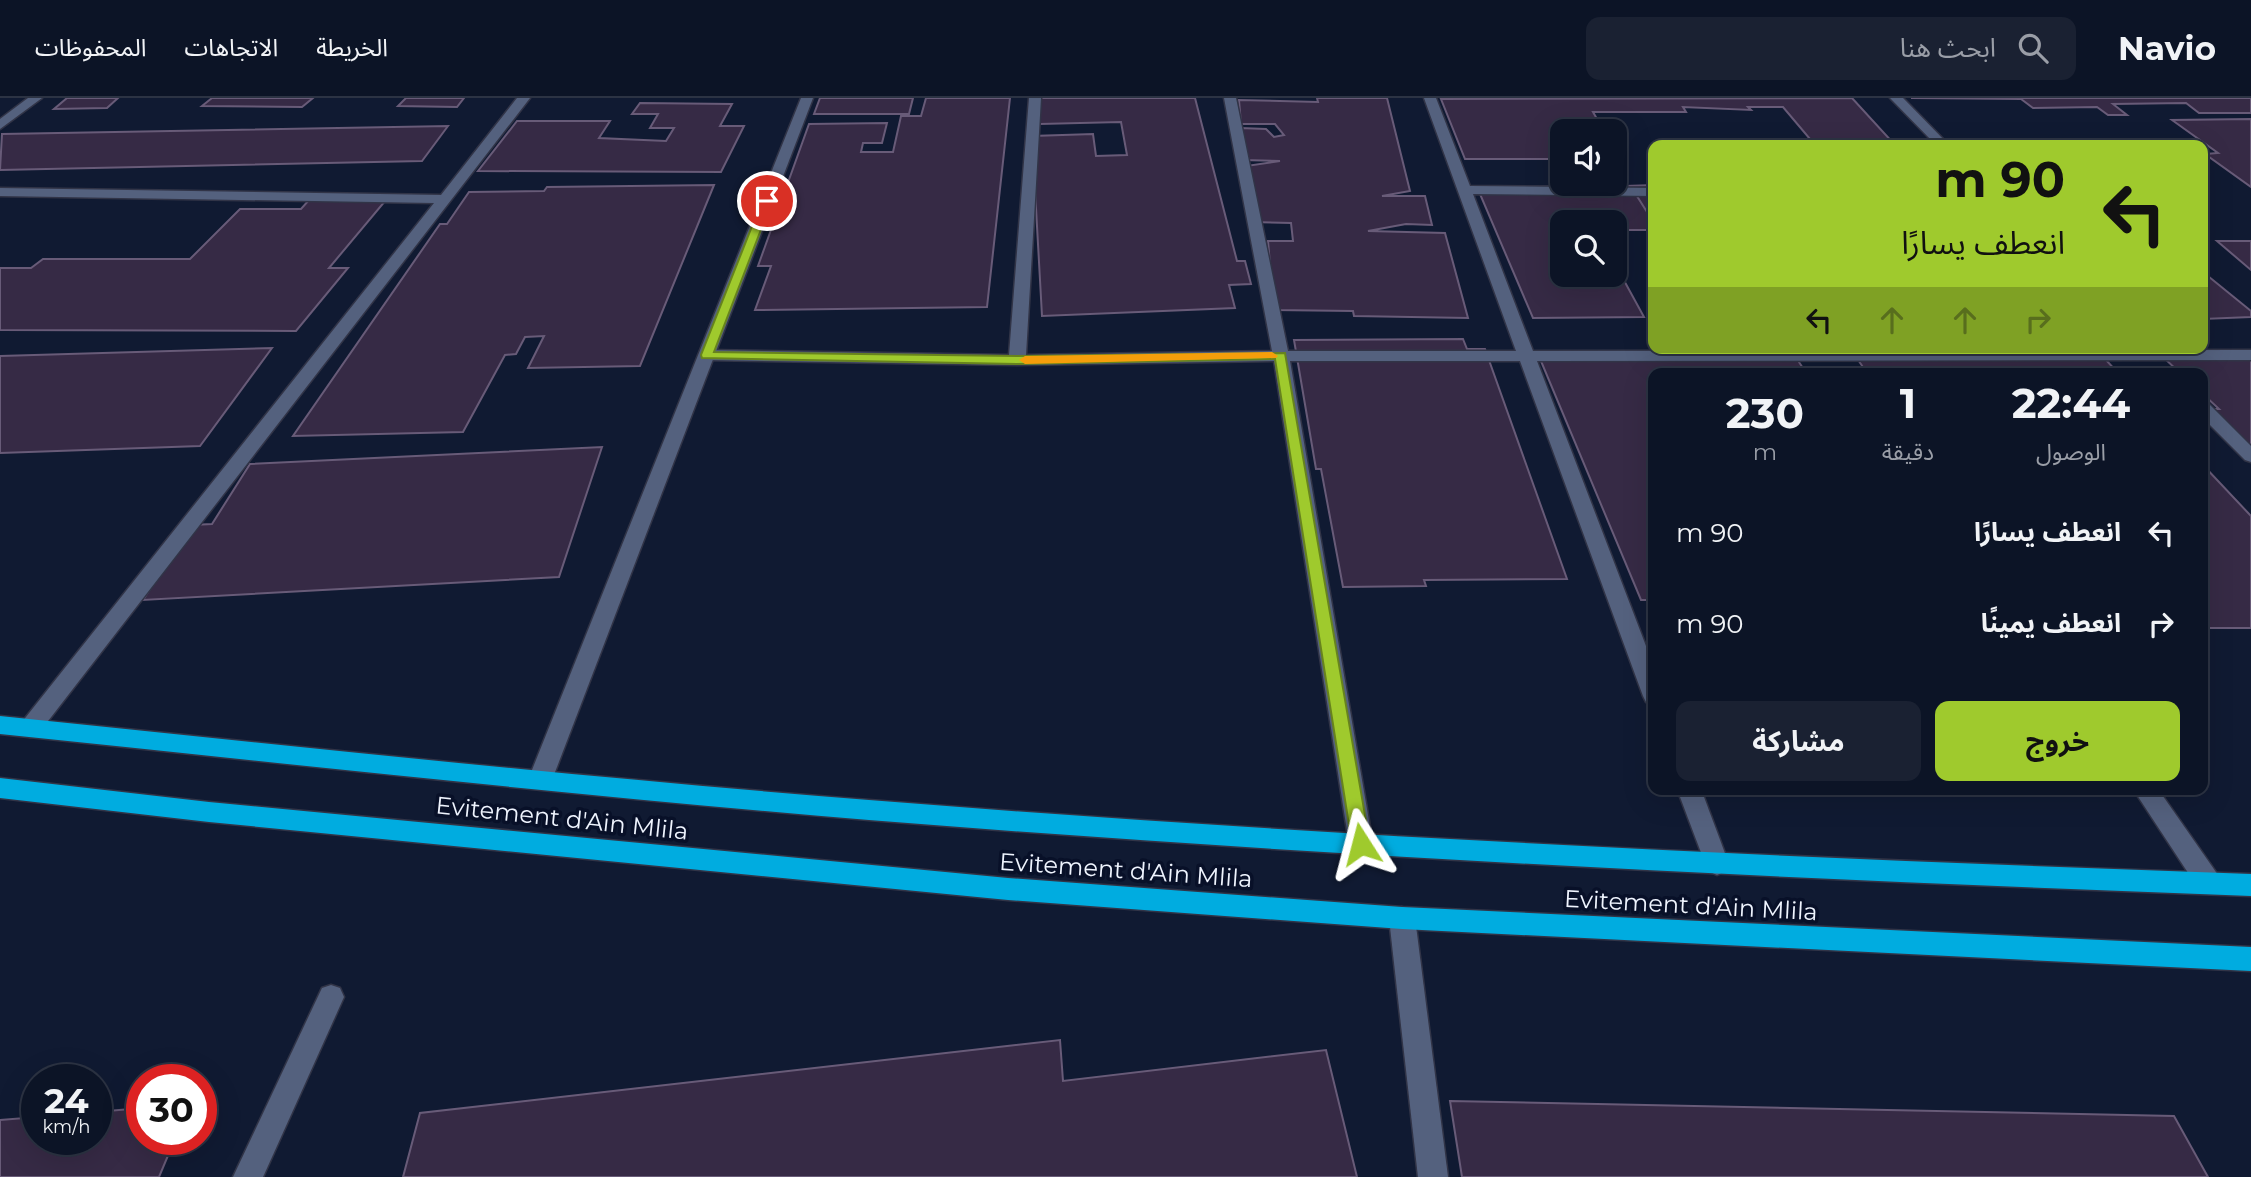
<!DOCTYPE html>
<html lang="ar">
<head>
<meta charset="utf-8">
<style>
  :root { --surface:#0c1426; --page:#1a2132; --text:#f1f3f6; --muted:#9a9ea7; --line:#2c3343; --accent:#9fca2d }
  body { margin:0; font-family:Montserrat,"Noto Sans Arabic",sans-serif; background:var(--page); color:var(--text); direction:rtl; height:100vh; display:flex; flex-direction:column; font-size:26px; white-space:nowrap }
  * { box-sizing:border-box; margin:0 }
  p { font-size:23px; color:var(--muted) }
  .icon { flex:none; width:38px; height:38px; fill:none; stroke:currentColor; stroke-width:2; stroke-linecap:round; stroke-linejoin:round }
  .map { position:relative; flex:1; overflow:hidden; direction:ltr }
  .drawer { position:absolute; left:1648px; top:270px; width:560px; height:427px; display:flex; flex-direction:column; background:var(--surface); border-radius:14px; box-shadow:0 7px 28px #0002,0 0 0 2px var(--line); direction:rtl }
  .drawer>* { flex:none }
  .top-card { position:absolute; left:1648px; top:42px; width:560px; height:214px; border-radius:14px; box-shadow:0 7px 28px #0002,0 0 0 2px var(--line); direction:rtl; background:#9fca2d; color:#111; overflow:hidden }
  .buttons { position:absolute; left:1550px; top:21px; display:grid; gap:14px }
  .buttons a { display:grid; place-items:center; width:77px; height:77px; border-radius:14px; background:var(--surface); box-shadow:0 7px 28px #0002,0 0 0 2px var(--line); font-size:35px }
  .speed { position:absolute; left:21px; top:966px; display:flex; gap:14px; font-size:35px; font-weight:700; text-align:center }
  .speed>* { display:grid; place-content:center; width:91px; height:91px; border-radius:50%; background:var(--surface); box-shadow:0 7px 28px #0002,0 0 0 2px var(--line); line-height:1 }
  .speed small { font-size:18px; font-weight:400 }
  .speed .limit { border:10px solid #d22; background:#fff; color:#111 }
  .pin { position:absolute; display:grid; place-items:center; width:60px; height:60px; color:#fff; margin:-30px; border:4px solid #fff; border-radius:50%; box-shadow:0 2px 7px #0007 }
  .me { position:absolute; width:77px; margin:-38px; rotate:351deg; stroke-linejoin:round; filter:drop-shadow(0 0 5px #0008) }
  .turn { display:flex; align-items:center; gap:24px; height:147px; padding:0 28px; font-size:32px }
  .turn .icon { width:91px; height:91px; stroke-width:2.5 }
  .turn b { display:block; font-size:49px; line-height:60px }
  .lanes { display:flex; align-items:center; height:66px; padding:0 28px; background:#0003; justify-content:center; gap:35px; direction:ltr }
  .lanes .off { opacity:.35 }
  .eta { display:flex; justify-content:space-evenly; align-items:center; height:119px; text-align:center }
  .eta b { font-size:42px; font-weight:700; line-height:49px }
  .cta { display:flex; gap:14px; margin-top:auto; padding:14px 28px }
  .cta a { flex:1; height:80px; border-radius:14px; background:var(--accent); color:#111; font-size:28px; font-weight:700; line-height:80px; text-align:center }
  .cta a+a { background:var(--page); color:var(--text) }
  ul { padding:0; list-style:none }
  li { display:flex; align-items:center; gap:21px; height:91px; padding:0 28px }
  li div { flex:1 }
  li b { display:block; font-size:26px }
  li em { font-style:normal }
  header { display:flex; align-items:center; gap:42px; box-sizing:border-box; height:98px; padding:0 35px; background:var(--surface); border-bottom:2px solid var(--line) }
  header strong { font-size:33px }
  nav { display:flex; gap:38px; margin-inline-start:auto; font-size:24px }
  .search { width:490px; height:63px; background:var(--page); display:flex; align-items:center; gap:18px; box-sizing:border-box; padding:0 24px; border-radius:14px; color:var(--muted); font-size:26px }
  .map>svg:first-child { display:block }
</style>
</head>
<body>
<header>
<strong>Navio</strong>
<div class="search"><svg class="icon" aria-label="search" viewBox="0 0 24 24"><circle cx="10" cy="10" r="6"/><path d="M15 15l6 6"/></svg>ابحث هنا</div>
<nav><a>الخريطة</a><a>الاتجاهات</a><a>المحفوظات</a></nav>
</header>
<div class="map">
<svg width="2251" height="1079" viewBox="0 0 2251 1079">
  <rect width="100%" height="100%" fill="#101a32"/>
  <g fill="#362a45" stroke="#685b78" stroke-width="2">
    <path d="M67,0H118L107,10L54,11Z"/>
    <path d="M212,0H313L302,9L202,8Z"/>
    <path d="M406,0H464L457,9L398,8Z"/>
    <path d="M820,0H913L909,16H814Z"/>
    <path d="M926,0H1010L987,209L755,212L771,168H758L809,26L887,25L882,45H863L861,54H893L901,18H921Z"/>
    <path d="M1038,0H1195L1237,163H1245L1251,186L1229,187L1235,210L1042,218L1032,38L1093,36L1096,58L1127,57L1121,24L1040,26Z"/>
    <path d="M1317,0H1387L1410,93L1382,98H1425L1432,127L1406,126L1368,133L1445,135L1468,220L1354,218L1353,213L1274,212L1268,143H1293L1291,125L1249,124L1246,68L1280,63L1243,62L1241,30L1266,31L1274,39L1284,37L1275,26H1241L1239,2L1318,4Z"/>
    <path d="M1852,0L1895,47H1815L1783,9H1748L1751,12L1683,9L1686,14H1593L1604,33H1563V61H1465L1441,1Z"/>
    <path d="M1911,0H2251V15H2199L2186,5L2113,6L2127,17H2108L2097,9L2033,10L2021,1Z"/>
    <path d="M640,5L732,6L720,28H744L721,74L478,73L517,23H610L599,40L666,43L674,30H650L658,16H632Z"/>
    <path d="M2251,21V89L2205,56L2218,55L2172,22Z"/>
    <path d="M448,28L422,63L0,72L2,36Z"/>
    <path d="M714,87L640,268L528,270L544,238L525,239L516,256L505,257L463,334L293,338L440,126H447L469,94L544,93L547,89Z"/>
    <path d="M1654,87V128L1626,88Z"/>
    <path d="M1611,88L1616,95H1635L1654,125V132H1615V124H1563V177H1615V166L1644,219L1533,220L1477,89Z"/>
    <path d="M309,102H386L329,170H348L296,233L0,232V170H31L43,161H190L240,111H301Z"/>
    <path d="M2217,143H2251V172Z"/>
    <path d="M2203,174L2251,213V219L2203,221Z"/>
    <path d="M1463,241L1467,251H1485L1567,481L1424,482L1426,488L1343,489L1321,371H1316L1294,242Z"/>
    <path d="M272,250L200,348L0,355V258Z"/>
    <path d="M1657,250H1790L1806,275H1654V502H1641L1538,256H1660Z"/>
    <path d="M1850,250H2095L2118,275H1867Z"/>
    <path d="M2251,257V361L2203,311H2219L2203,296V275H2180L2163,259Z"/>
    <path d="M602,349L559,479L143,502L191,427L212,426L250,366Z"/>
    <path d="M2203,367L2251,418V530H2203Z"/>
    <path d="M1060,942L1063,983L1326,952L1357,1079H403L420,1015Z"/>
    <path d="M1450,1003L2174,1018L2208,1079H1462Z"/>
    <path d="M142,1010V1041H175L159,1079H0V1022L37,1019V1041H96V1014Z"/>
  </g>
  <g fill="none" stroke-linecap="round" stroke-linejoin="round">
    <g stroke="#313447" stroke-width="3">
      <g id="street">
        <path d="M28,0H42L0,31V21Z"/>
        <path d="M517,0H530L38,636L30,639L22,636L19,630L22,624L434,105L0,98V90L441,97Z"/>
        <path d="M1029,0H1041L1026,257L1272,253L1224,0H1236L1288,253H1516L1424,0H1436L1470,88L1654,90V98L1473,96L1533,253L2251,252V262L1537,263L1654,569V606L1646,604L1643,598L1520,263H1290L1373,746L1370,753L1361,756L1352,753L1349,746L1274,263L1017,267L707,262L699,257L707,252L1009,257Z"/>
        <path d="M1890,0H1903L1949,47H1936Z"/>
        <path d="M2203,305L2209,306L2251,348V364L2245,362L2203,320Z"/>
        <path d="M1677,691H1701L1729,766L1726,773L1717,777L1708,773Z"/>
        <path d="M2133,691H2158L2218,777L2221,785L2218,793L2209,796L2200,793Z"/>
        <path d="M1402,809L1411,812L1415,820L1448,1079H1418L1389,820L1393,812Z"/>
        <path d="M331,887L340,890L344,899L263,1079H233L322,890Z"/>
      </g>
    </g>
    <g stroke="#313447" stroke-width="3">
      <path id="secondary" d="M801,0H813L552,682L548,689L540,691L532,689L528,682Z"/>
    </g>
    <g stroke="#313447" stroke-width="3">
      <g id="highway">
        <path d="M0,618C290,648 579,679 869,702C1329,739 1790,760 2251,776V798C1790,781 1329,759 869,722C579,698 290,666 0,636Z"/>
        <path d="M0,680L209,704L1008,780L1402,809L2251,849V873L1402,831L1008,802L209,724L0,700Z"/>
      </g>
    </g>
    <use href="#street" fill="#54617e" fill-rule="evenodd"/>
    <use href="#secondary" fill="#54617e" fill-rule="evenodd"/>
    <use href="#highway" fill="#00ace0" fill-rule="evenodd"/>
  </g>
  <path fill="#9fca2d" stroke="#67831d" stroke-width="2" d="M767,100L772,103L714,254L1017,258L1285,255L1370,746L1367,752H1354L1352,746L1275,261L1017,266L702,260L701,257L762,103Z"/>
  <path fill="#f59e0b" d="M1272,254L1278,258L1276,260L1025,266L1019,262L1025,258Z"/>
  <g text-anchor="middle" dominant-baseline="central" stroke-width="7" stroke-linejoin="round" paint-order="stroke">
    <g font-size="24" fill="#eff4fe" stroke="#081028">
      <text transform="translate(562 720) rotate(6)">Evitement d'Ain Mlila</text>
      <text transform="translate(1126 772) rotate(4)">Evitement d'Ain Mlila</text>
      <text transform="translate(1691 807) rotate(3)">Evitement d'Ain Mlila</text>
    </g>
  </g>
</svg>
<div class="buttons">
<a><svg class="icon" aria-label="sound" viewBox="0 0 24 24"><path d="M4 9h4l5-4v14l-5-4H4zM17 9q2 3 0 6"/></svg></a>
<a><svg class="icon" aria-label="search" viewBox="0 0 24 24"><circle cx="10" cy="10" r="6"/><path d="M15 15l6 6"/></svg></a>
</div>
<div class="speed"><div>24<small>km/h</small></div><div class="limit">30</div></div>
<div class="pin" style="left:767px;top:103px;background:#d93025"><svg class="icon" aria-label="arrive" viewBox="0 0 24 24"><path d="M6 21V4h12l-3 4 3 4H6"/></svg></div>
<svg class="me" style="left:1361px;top:746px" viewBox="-20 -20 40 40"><path d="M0-17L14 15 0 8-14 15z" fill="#9fca2d" stroke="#fff" stroke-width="4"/></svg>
<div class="top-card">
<div class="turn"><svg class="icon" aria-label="left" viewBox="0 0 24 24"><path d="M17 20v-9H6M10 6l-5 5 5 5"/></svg><div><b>90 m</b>انعطف يسارًا</div></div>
<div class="lanes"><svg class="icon" aria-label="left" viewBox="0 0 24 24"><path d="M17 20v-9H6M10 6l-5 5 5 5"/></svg><svg class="icon off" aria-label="ahead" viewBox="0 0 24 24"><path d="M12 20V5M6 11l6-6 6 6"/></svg><svg class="icon off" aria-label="ahead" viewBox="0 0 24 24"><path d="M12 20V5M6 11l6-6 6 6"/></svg><svg class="icon off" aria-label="right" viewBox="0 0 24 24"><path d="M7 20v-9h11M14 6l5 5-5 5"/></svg></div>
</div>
<section class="drawer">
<div class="eta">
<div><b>22:44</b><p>الوصول</p></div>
<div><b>1</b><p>دقيقة</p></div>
<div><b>230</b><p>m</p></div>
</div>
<ul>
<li><svg class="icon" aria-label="left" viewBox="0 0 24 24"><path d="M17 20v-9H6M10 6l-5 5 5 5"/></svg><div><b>انعطف يسارًا</b></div><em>90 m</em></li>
<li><svg class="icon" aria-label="right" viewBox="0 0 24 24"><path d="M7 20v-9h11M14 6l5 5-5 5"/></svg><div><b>انعطف يمينًا</b></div><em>90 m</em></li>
</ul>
<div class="cta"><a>خروج</a><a>مشاركة</a></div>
</section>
</div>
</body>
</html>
